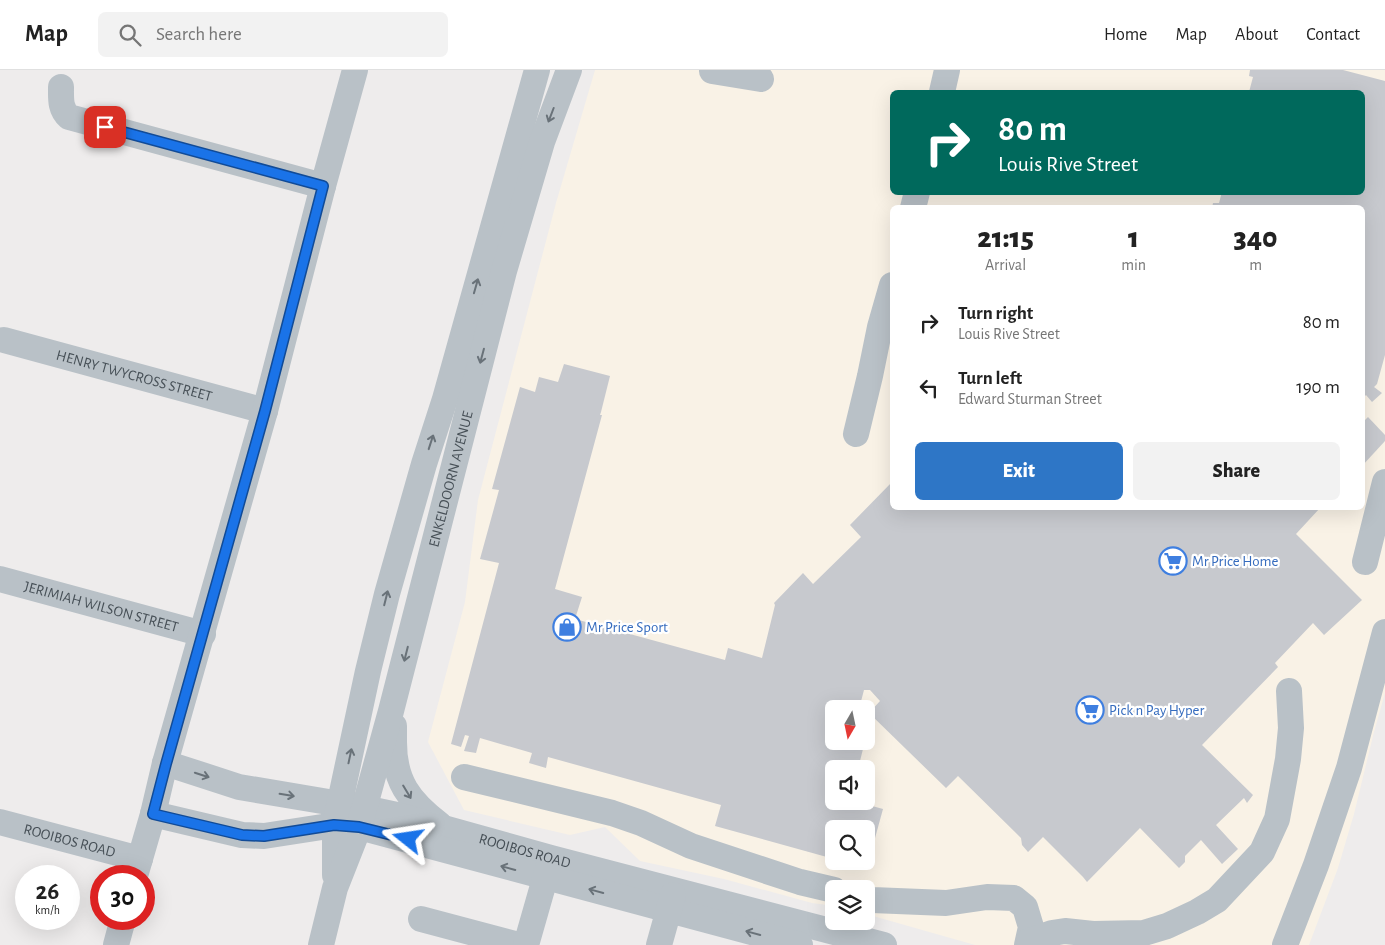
<!DOCTYPE html>
<html lang="en">
<head>
<meta charset="utf-8">
<style>
  :root { --surface:#fff; --page:#f2f2f2; --text:#222; --muted:#767676; --line:#e0e0e0; --accent:#2e76c6 }
  body { margin:0; font-family:"Alegreya Sans",sans-serif; background:var(--page); color:var(--text); height:100vh; display:flex; flex-direction:column; font-size:19px; white-space:nowrap }
  * { box-sizing:border-box; margin:0 }
  p { font-size:16px; color:var(--muted) }
  .icon { flex:none; width:28px; height:28px; fill:none; stroke:currentColor; stroke-width:2; stroke-linecap:round; stroke-linejoin:round }
  .map { position:relative; flex:1; overflow:hidden }
  .details { position:absolute; left:890px; top:135px; width:475px; height:305px; display:flex; flex-direction:column; background:var(--surface); border-radius:8px; box-shadow:0 5px 20px #0002 }
  .details>* { flex:none }
  .guide { position:absolute; left:890px; top:20px; width:475px; height:105px; border-radius:8px; box-shadow:0 5px 20px #0002; background:#00695c; color:#fff; overflow:hidden }
  .needle { width:32px; rotate:189deg }
  .tools { position:absolute; left:825px; top:630px; display:grid; gap:10px }
  .tools a { display:grid; place-items:center; width:50px; height:50px; border-radius:8px; background:var(--surface); box-shadow:0 5px 20px #0002; font-size:25px }
  .speed { position:absolute; left:15px; top:795px; display:flex; gap:10px; font-size:25px; font-weight:700; text-align:center }
  .speed>* { display:grid; place-content:center; width:65px; height:65px; border-radius:50%; background:var(--surface); box-shadow:0 5px 20px #0002; line-height:1 }
  .speed small { font-size:12px; font-weight:400 }
  .speed .limit { border:8px solid #d22; background:#fff; color:#111 }
  .pin { position:absolute; display:grid; place-items:center; width:42px; height:42px; color:#fff; margin:-21px; border-radius:10px; box-shadow:0 2px 8px #0006 }
  .me { position:absolute; width:55px; margin:-28px; rotate:285deg; stroke-linejoin:round; filter:drop-shadow(0 0 4px #0008) }
  .turn { display:flex; align-items:center; gap:18px; height:105px; padding:0 25px; font-size:22px }
  .turn .icon { width:65px; height:65px; stroke-width:2.5 }
  .turn b { display:block; font-size:35px; line-height:42px }
  .eta { display:flex; justify-content:space-evenly; align-items:center; height:85px; text-align:center }
  .eta b { font-size:30px; font-weight:800; line-height:35px }
  .cta { display:flex; gap:10px; margin-top:auto; padding:10px 25px }
  .cta a { flex:1; height:58px; border-radius:8px; background:var(--accent); color:#fff; font-size:20px; font-weight:800; line-height:58px; text-align:center }
  .cta a+a { background:var(--page); color:var(--text) }
  ul { padding:0; list-style:none }
  li { display:flex; align-items:center; gap:15px; height:65px; padding:0 25px }
  li div { flex:1 }
  li b { display:block; font-size:19px }
  li em { font-style:normal }
  header { display:flex; align-items:center; gap:30px; box-sizing:border-box; height:70px; padding:0 25px; background:var(--surface); border-bottom:1px solid var(--line) }
  header strong { font-size:24px }
  nav { display:flex; gap:28px; margin-inline-start:auto; font-size:18px }
  .search { width:350px; height:45px; background:var(--page); display:flex; align-items:center; gap:12px; box-sizing:border-box; padding:0 18px; border-radius:8px; color:var(--muted); font-size:19px }
  .map>svg:first-child { display:block }
</style>
</head>
<body>
<header>
<strong>Map</strong>
<div class="search"><svg class="icon" aria-label="search" viewBox="0 0 24 24"><circle cx="10" cy="10" r="6"/><path d="M15 15l6 6"/></svg>Search here</div>
<nav><a>Home</a><a>Map</a><a>About</a><a>Contact</a></nav>
</header>
<div class="map">
<svg width="1385" height="875" viewBox="0 0 1385 875">
  <rect width="100%" height="100%" fill="#eeecec"/>
  <path fill="#f9f2e6" fill-rule="evenodd" d="M595,0H1385V623L1374,662L1354,744L1338,798L1309,875H975L866,844V819H834V836L812,833L724,809L640,791L605,757L570,765L464,740L428,672L465,532L478,430L556,133ZM892,22H1362V122H892ZM892,138H1362V438H892ZM834,639H866V671H834ZM834,699H866V731H834ZM834,759H866V791H834Z"/>
  <g fill="#c7c9ce">
    <path d="M1250,0H1343L1385,11V285L1377,314L1374,317L1382,323L1372,332L1366,325L1362,329V138H1212L1213,133H1219L1222,122H1362V22H1249L1253,7L1249,6Z"/>
    <path d="M564,294L610,306L601,342L600,345H602L555,519L582,527L575,549L725,590L728,578L762,588L775,535L774,533L803,503L813,514L861,467L850,455L892,412V438H1320L1296,464L1362,530L1324,565L1313,553L1275,593L1278,597L1202,675L1253,725L1247,733L1244,728L1216,755L1238,779L1222,794L1201,770L1185,786V792L1179,798L1140,758L1087,812L1083,807L1043,767L1028,782L1022,775L1021,768L958,706L946,718L869,643L880,631L870,620H864L859,639H834V671H865L858,699H834V731H854L883,739L872,779L866,777V759H834V789L715,756L721,735L548,687L546,698L529,693L532,683L480,668L476,683L464,681L469,666L465,665L461,677L451,674L499,493L480,489L499,420L492,419L520,317L535,322L539,307L558,312Z"/>
    <path d="M1368,347L1385,365V371L1362,396V353Z"/>
  </g>
  <g fill="none" stroke-linecap="round" stroke-linejoin="round">
    <g stroke="#b9c1c7" stroke-width="26">
      <path d="M712,1L761,9"/>
      <path d="M61,17C61,29 60,39 69,47L323,116"/>
      <path d="M942,22L947,0"/>
      <path d="M913,138L917,122"/>
      <path id="s1" d="M4,270L265,341"/>
      <path d="M856,364L870,306L880,257L892,215"/>
      <path d="M1365,492L1385,412"/>
      <path id="s2" d="M0,509L203,564"/>
      <path d="M394,656C394,662 394,667 394,672C394,711 409,731 439,754"/>
      <path id="s3" d="M165,693L239,717L364,738L397,745L551,788L884,875"/>
      <path d="M464,707L612,743L641,753L691,776L800,812L834,820"/>
      <path d="M153,744L225,761L242,765L264,766L335,755L359,757L800,875"/>
      <path id="s4" d="M0,752L140,789"/>
      <path d="M335,805V755L368,601L387,524L424,394L445,329L537,0"/>
      <path d="M135,806L153,744L165,693L265,341L323,116L355,0"/>
      <path d="M866,829L872,830L946,833L987,827L1014,828L1025,837L1031,857L1027,875"/>
      <path d="M421,849L519,875"/>
      <path d="M1029,871L1052,863L1065,861L1093,864L1144,863L1167,856L1197,842L1217,830L1262,782L1277,749L1288,689L1291,658L1289,621"/>
      <path d="M116,875L123,849"/>
      <path id="s5" d="M321,875L335,818L359,757L391,641L504,201L542,72L569,0"/>
      <path d="M526,875L550,791"/>
      <path d="M659,875L673,825"/>
      <path d="M1285,875L1316,795L1349,698L1385,562"/>
    </g>
  </g>
  <defs><path id="oneway-shaft" d="M-6 0H5M1.5-3L5.5 0L1.5 3" fill="none" stroke-width="1.6" stroke-linecap="round" stroke-linejoin="round" transform="scale(1.25)"/></defs>
  <g stroke="#697279">
    <use href="#oneway-shaft" transform="translate(551 45) rotate(111)"/>
    <use href="#oneway-shaft" transform="translate(476 216) rotate(-74)"/>
    <use href="#oneway-shaft" transform="translate(482 286) rotate(105)"/>
    <use href="#oneway-shaft" transform="translate(431 372) rotate(-72)"/>
    <use href="#oneway-shaft" transform="translate(386 528) rotate(-76)"/>
    <use href="#oneway-shaft" transform="translate(406 584) rotate(104)"/>
    <use href="#oneway-shaft" transform="translate(350 686) rotate(-78)"/>
    <use href="#oneway-shaft" transform="translate(202 705) rotate(18)"/>
    <use href="#oneway-shaft" transform="translate(407 722) rotate(59)"/>
    <use href="#oneway-shaft" transform="translate(287 725) rotate(9)"/>
    <use href="#oneway-shaft" transform="translate(508 798) rotate(-165)"/>
    <use href="#oneway-shaft" transform="translate(596 821) rotate(-165)"/>
    <use href="#oneway-shaft" transform="translate(753 863) rotate(-165)"/>
  </g>
  <g fill="none" stroke-linecap="round" stroke-linejoin="round">
    <g stroke="#114b97" stroke-width="12">
      <path id="route" d="M105,57L323,116L265,341L166,694L153,744L242,765L264,766L334,755L359,757L408,769"/>
    </g>
    <use href="#route" stroke="#1a73e8" stroke-width="9"/>
  </g>
  <defs>
    <g id="supermarket-ring" transform="scale(1.4375)"><circle r="9.5" fill="#fff" stroke="#3f7fe0" stroke-width="1.5"/><path d="M-6-5.5h2.5l.6 2H6L4.5 2H-2.5L-4.4-4H-6ZM-1.5 3.2a1.3 1.3 0 1 0 .1 0ZM3 3.2a1.3 1.3 0 1 0 .1 0Z" fill="#3f7fe0"/></g>
    <g id="shop-ring" transform="scale(1.4375)"><circle r="9.5" fill="#fff" stroke="#3f7fe0" stroke-width="1.5"/><path d="M-5-2.5h2.3a2.7 3.5 0 0 1 5.4 0H5L5.5 6h-11ZM-1.5-2.5h3a1.5 2.3 0 0 0-3 0Z" fill="#3f7fe0"/></g>
  </defs>
  <g fill-rule="evenodd">
    <use href="#supermarket-ring" x="1173" y="491"/>
    <use href="#shop-ring" x="567" y="557"/>
    <use href="#supermarket-ring" x="1090" y="640"/>
  </g>
  <g text-anchor="middle" dominant-baseline="central" stroke-width="4.5" stroke-linejoin="round" paint-order="stroke">
    <g font-size="15" fill="#475057" stroke="#fff">
      <text stroke="none"><textPath href="#s1" startOffset="135">HENRY TWYCROSS STREET</textPath></text>
      <text stroke="none"><textPath href="#s5" startOffset="484">ENKELDOORN AVENUE</textPath></text>
      <text stroke="none"><textPath href="#s2" startOffset="105">JERIMIAH WILSON STREET</textPath></text>
      <text stroke="none"><textPath href="#s4" startOffset="72">ROOIBOS ROAD</textPath></text>
      <text stroke="none"><textPath href="#s3" startOffset="371">ROOIBOS ROAD</textPath></text>
    </g>
    <g font-size="15" fill="#366cbe" stroke="#fff" text-anchor="start">
      <text x="1192" y="491">Mr Price Home</text>
      <text x="586" y="557">Mr Price Sport</text>
      <text x="1109" y="640">Pick n Pay Hyper</text>
    </g>
  </g>
</svg>
<div class="tools">
<a><svg class="needle" viewBox="-14 -14 28 28"><path d="M0-13l5 13h-10z" fill="#e53935"/><path d="M0 13l5-13h-10z" fill="#767676"/></svg></a>
<a><svg class="icon" aria-label="sound" viewBox="0 0 24 24"><path d="M4 9h4l5-4v14l-5-4H4zM17 9q2 3 0 6"/></svg></a>
<a><svg class="icon" aria-label="search" viewBox="0 0 24 24"><circle cx="10" cy="10" r="6"/><path d="M15 15l6 6"/></svg></a>
<a><svg class="icon" aria-label="layers" viewBox="0 0 24 24"><path d="M12 4l9 5-9 5-9-5zM3 14l9 5 9-5"/></svg></a>
</div>
<div class="speed"><div>26<small>km/h</small></div><div class="limit">30</div></div>
<div class="pin" style="left:105px;top:57px;background:#d93025"><svg class="icon" aria-label="arrive" viewBox="0 0 24 24"><path d="M6 21V4h12l-3 4 3 4H6"/></svg></div>
<svg class="me" style="left:408px;top:769px" viewBox="-20 -20 40 40"><path d="M0-17L14 15 0 8-14 15z" fill="#1a73e8" stroke="#fff" stroke-width="4"/></svg>
<div class="guide">
<div class="turn"><svg class="icon" aria-label="right" viewBox="0 0 24 24"><path d="M7 20v-9h11M14 6l5 5-5 5"/></svg><div><b>80 m</b>Louis Rive Street</div></div>
</div>
<section class="details">
<div class="eta">
<div><b>21:15</b><p>Arrival</p></div>
<div><b>1</b><p>min</p></div>
<div><b>340</b><p>m</p></div>
</div>
<ul>
<li><svg class="icon" aria-label="right" viewBox="0 0 24 24"><path d="M7 20v-9h11M14 6l5 5-5 5"/></svg><div><b>Turn right</b><p>Louis Rive Street</p></div><em>80 m</em></li>
<li><svg class="icon" aria-label="left" viewBox="0 0 24 24"><path d="M17 20v-9H6M10 6l-5 5 5 5"/></svg><div><b>Turn left</b><p>Edward Sturman Street</p></div><em>190 m</em></li>
</ul>
<div class="cta"><a>Exit</a><a>Share</a></div>
</section>
</div>
</body>
</html>
